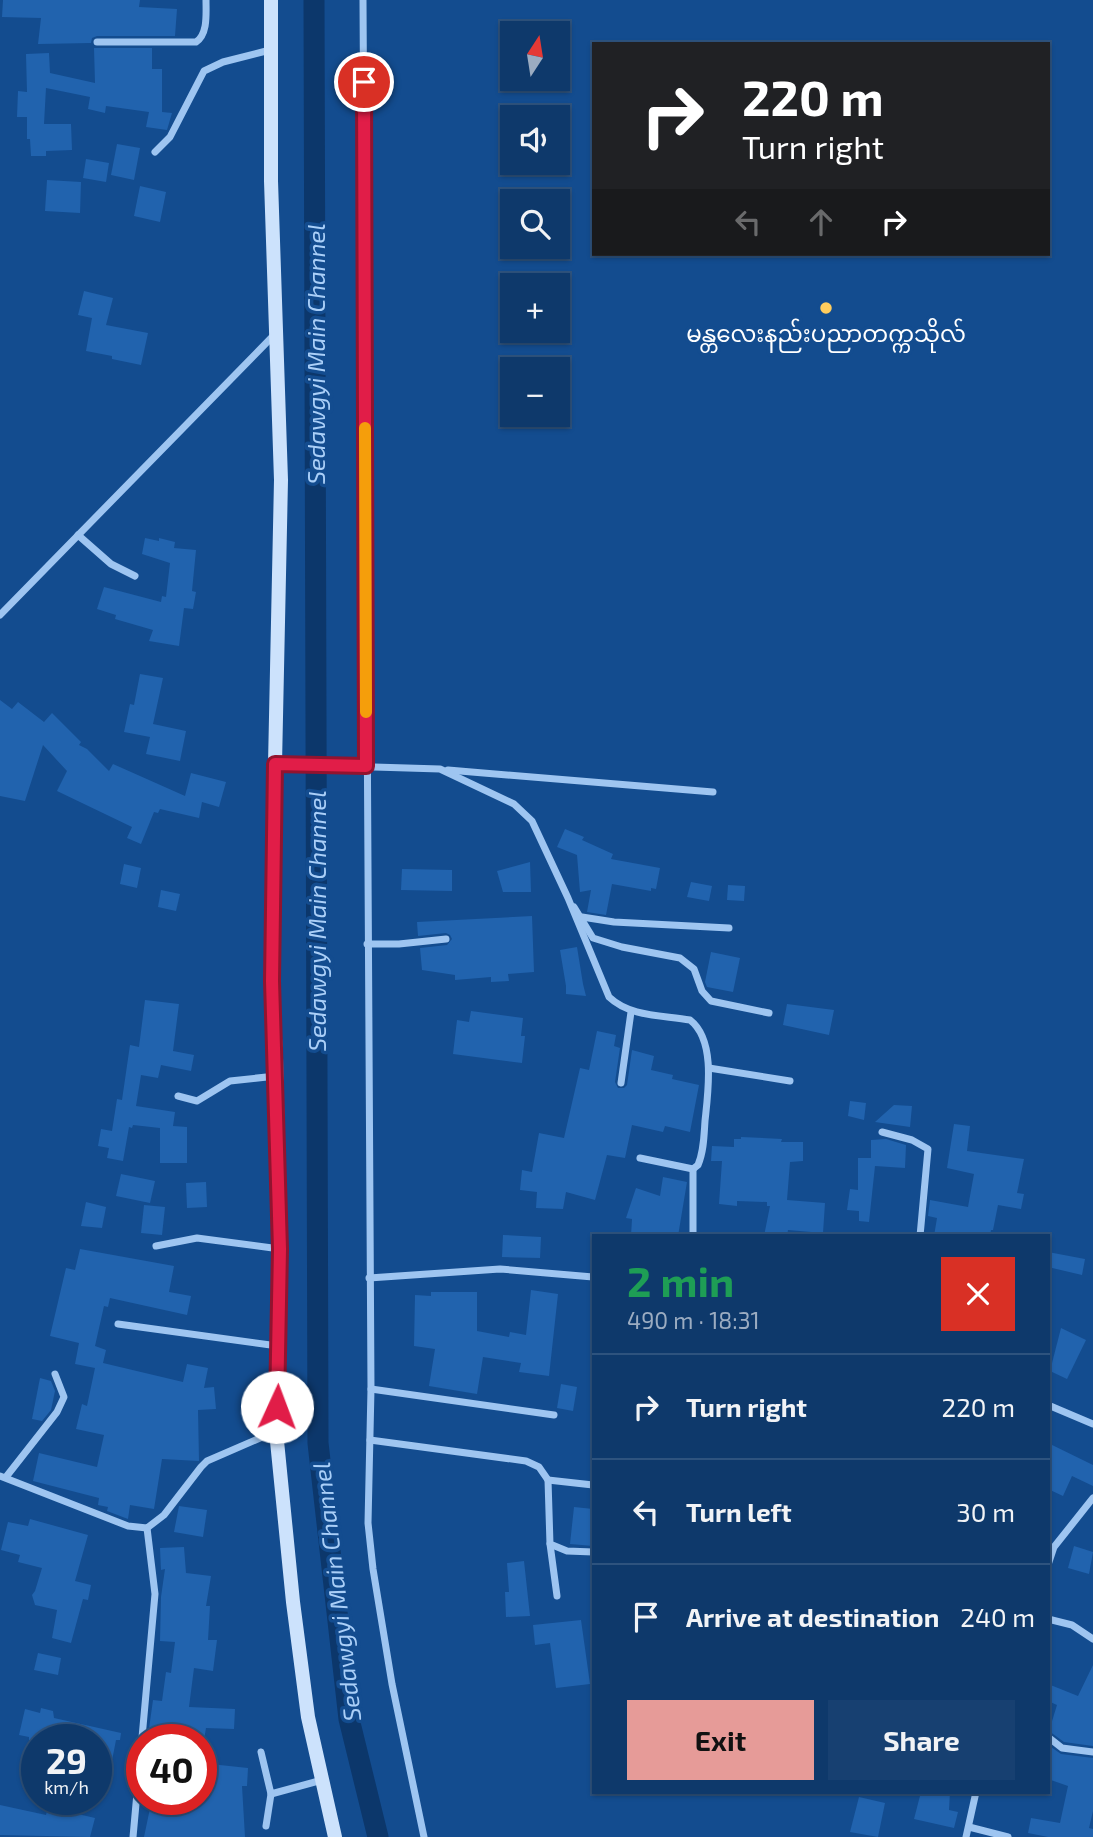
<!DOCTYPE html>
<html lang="en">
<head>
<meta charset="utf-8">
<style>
  :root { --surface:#0e396b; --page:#174071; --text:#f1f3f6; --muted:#9bacc1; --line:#2e537e; --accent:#e69b98 }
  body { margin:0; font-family:"Exo 2","Noto Sans Myanmar",sans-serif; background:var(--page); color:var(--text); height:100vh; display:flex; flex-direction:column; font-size:26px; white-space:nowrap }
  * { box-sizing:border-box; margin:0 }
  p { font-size:23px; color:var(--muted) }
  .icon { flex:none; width:38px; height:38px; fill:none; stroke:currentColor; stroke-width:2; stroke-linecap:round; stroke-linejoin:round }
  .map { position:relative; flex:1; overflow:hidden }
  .drawer { position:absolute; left:592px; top:1234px; width:458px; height:560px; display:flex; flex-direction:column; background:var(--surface); border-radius:0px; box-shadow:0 2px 5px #0004,0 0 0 2px var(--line) }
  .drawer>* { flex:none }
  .top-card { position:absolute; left:592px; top:42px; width:458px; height:214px; border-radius:0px; box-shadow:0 2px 5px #0004,0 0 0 2px var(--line); background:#202124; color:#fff; overflow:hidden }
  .needle { width:46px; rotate:12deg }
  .fabs { position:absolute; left:500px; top:21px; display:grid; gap:14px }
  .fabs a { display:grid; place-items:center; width:70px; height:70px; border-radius:0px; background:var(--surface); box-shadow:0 2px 5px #0004,0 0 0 2px var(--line); font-size:35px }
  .speed { position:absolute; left:21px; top:1724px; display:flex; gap:14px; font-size:35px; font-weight:700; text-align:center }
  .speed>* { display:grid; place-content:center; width:91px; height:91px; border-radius:50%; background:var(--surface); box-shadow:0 2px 5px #0004,0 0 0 2px var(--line); line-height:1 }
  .speed small { font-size:18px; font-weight:400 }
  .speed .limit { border:10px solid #d22; background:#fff; color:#111 }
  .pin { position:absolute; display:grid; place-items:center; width:60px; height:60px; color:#fff; margin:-30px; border:4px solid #fff; border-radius:50%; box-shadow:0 2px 7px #0007 }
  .me { position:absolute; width:77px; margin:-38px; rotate:2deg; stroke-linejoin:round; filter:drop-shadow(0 0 5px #0008) }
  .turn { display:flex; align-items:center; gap:24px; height:147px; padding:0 35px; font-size:32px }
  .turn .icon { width:91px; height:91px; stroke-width:2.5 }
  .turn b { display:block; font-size:49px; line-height:60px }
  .lanes { display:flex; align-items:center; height:66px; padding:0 35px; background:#0003; justify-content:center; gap:35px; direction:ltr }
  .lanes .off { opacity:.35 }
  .round { display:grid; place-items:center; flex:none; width:74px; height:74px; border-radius:0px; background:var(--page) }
  .overview { display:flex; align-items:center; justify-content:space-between; height:119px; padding:0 35px }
  h1 { font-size:42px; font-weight:700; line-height:52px; color:#1e9e55 }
  .primary-button { display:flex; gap:14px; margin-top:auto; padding:14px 35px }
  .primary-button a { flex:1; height:80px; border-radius:0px; background:var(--accent); color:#111; font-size:28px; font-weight:700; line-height:80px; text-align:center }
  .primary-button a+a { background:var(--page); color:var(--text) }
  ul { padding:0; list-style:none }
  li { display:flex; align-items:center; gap:21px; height:105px; padding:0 35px; border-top:2px solid var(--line) }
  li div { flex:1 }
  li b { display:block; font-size:26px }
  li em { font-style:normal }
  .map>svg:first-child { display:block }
</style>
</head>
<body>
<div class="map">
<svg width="1093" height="1837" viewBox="0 0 1093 1837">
  <rect width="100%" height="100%" fill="#134c8f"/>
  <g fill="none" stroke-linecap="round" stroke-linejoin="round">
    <path stroke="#0c376b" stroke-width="21" d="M314,0L318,1443L349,1719L378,1837"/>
  </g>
  <g fill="#2163ae">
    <path d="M3,0H140L139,7L177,9L175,36H97L92,38L91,43L38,44L41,18L2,17Z"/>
    <path d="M94,48H152V69H162V112L172,113L167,130L146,127L149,112L106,106L105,113L88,109L90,97L46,88L44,124H71L72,150L46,151V156H31L30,139H27V117H17L18,91L27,92L26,54L49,53L50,73L95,83Z"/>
    <path d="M117,144L140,148L134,180L111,175Z"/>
    <path d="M86,159L109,163L106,182L83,178Z"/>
    <path d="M47,180L81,182L80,213L45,211Z"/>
    <path d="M140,186L166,192L160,222L134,216Z"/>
    <path d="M84,291L113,298L106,325L148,333L141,365L112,359V356L86,351L92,318L78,315Z"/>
    <path d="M145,538L159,541V538L175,542L174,548L196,550L192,591L196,592L193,609L184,608L179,646L149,641L153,630L115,619L116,615L97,609L104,587L161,602L162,596L166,597L170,563L142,554Z"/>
    <path d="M140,674L163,678L153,724L186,731L180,761L146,754L150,737L124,732L130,704L134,705Z"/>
    <path d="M0,700L12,709L18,702L44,722L52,713L81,742L79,745L87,749L109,771L113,764L185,796L191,773L226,782L219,807L202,802L199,818L160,809L158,813L154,812L141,844L127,838L132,827L57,791L67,771L43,745L25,801L0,796Z"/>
    <path d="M565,829L584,837L582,840L613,854L611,859L660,868L656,889L651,888V891L612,884L606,915L587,912L591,890L580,892L577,855L557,847Z"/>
    <path d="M530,862L531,892H503L497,871Z"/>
    <path d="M124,864L141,868L137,888L120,884Z"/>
    <path d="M402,869L452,870V891L401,890Z"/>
    <path d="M691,882L712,886L709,901L687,897Z"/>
    <path d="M728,885L745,886L744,901L727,900Z"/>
    <path d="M161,890L180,894L176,911L158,907Z"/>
    <path d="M532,916L534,972L508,974L509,981L491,982V977L455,980V975L422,970L420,948L447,945L452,939L450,935L446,933L418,936L417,922Z"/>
    <path d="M577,947L583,984L586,996L566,994V986L560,950Z"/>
    <path d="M711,952L740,958L733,992L707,987L705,982Z"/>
    <path d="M145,1000L179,1004L173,1051L194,1055L191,1071L161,1065L158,1078L141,1075L136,1106L175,1112L173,1126L187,1127V1163H160V1128L133,1125L132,1128L129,1127L123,1161L107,1158L109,1148L98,1146L101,1129L112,1131L117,1099L122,1100L130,1045L139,1047Z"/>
    <path d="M787,1004L834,1010L829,1035L783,1025Z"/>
    <path d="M471,1011L523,1018L521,1036H525L522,1063L453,1054L457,1020L469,1022Z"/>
    <path d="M597,1031L616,1035L614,1046L620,1048L615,1082L618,1088H624L627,1085L632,1050L654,1056L651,1070L673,1075L672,1079L699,1085L690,1132L665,1126L663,1132L632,1125L625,1158L607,1155L595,1200L566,1192L563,1209L536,1208L537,1192L520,1190L522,1170L532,1172L539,1133L564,1138L580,1068L589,1070Z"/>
    <path d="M850,1101L866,1103L864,1120L848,1116Z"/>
    <path d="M894,1105L912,1106L910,1127L875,1122Z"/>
    <path d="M954,1124L970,1126L967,1151L1024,1159L1017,1193L1024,1194L1021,1209L998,1205L993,1230H991L990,1236H934L937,1218L928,1216L930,1200L968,1207L974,1174L947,1168Z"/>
    <path d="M741,1137L782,1139L781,1142H803V1161L790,1162L787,1200L825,1203L823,1233L788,1230L787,1236H764L770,1206H767V1202L737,1201V1206L719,1204L722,1161H711L712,1146L734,1147V1139H741Z"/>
    <path d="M886,1139L906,1145L905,1168L875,1166L869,1222L859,1221V1211L847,1210L850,1189L858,1190V1158H871V1140Z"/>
    <path d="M121,1174L155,1181L150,1203L116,1196Z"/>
    <path d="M663,1177L687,1182L678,1236H631L632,1219L626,1218L636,1188L660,1196Z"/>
    <path d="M206,1182L207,1207L187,1208L186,1183Z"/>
    <path d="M86,1202L106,1207L102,1228L81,1226Z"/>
    <path d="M144,1205L165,1207L162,1235L141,1233Z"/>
    <path d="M503,1235L541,1237L540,1258L502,1257Z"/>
    <path d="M80,1249L174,1266L169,1292L191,1296L187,1315L110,1298L108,1307L104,1306L95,1346L106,1350L103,1363L183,1382L187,1364L208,1368L204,1388L214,1387L216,1409L198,1410L199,1461L162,1459L154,1509L130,1505L128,1519L107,1511L108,1507L98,1505L99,1498L33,1481L39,1453L97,1467L104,1435L76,1429L82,1404L87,1406L95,1368L75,1364L79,1343L50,1336L66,1268L75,1270Z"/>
    <path d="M1048,1252L1085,1259L1082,1275L1048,1267Z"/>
    <path d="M531,1290L558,1294L549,1376L519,1372L521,1363L483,1357L477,1394L429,1386L435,1349L414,1346L415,1295L431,1296V1292H477V1331L509,1337L510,1332L526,1335Z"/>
    <path d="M1061,1328L1086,1340L1067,1379L1050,1371Z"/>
    <path d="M40,1378L51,1381L55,1391L51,1410L42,1421L32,1419Z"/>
    <path d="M561,1384L577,1387L573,1411L557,1408Z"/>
    <path d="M1048,1443L1093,1465V1486L1072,1476L1063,1496L1048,1489Z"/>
    <path d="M179,1506L207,1510L203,1537L174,1532Z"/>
    <path d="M574,1507L593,1509V1546L570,1544Z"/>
    <path d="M30,1519L88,1535L75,1581L91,1585L88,1600L83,1599L71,1643L52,1638L57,1610L35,1605L32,1595L35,1591L42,1568L18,1562L20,1555L1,1550L8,1522L28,1526Z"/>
    <path d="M1074,1546L1093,1552L1089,1574L1068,1568Z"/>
    <path d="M184,1547L186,1573L211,1576L206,1606H210L208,1640H217L213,1671L194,1668L189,1707L235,1709L234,1729L206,1728L204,1740H168L148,1736L153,1700L162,1701L166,1672L171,1673L175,1642L160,1641L161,1597L165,1569L161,1570L160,1548Z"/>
    <path d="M524,1561L530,1616L506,1617L505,1592H509L507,1563Z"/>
    <path d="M581,1620L590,1684L556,1688L550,1643L535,1645L533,1625Z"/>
    <path d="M38,1653L61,1658L58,1675L34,1670Z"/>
    <path d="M1093,1665V1746L1064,1742L1049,1731L1057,1705L1048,1701V1684L1078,1696Z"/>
    <path d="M41,1708L53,1711L54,1718L121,1733L120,1740H116L110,1771L96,1768V1740H29V1737L19,1735L25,1709L40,1713Z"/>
    <path d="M1048,1745L1061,1754L1093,1758V1811L1089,1828L1093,1829V1837H1048L1028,1833L1031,1818L1060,1823L1068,1786L1048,1779Z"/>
    <path d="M201,1763L248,1768L247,1786H242L245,1837H144L152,1799H201Z"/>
    <path d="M921,1792H950L949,1810L958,1812L954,1828L914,1819Z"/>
    <path d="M859,1797L885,1803L878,1837L850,1832Z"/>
    <path d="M0,1805L46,1815L48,1807L95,1818L90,1837L0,1835Z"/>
  </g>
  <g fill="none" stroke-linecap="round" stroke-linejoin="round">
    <g stroke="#9ec5f1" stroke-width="7">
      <path d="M363,0L371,1389L368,1523L373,1569L392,1684L424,1837"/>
      <path d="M97,42H196C208,34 206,14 206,0"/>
      <path d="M155,152L170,137L204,71L223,62L270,50"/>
      <path d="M78,535L111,564L135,576"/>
      <path d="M0,615L274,335"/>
      <path d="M275,764L440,769L514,804L532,821L568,898L609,997C630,1017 662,1015 690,1020C716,1040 708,1092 705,1121C704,1135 704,1151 698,1165L693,1169L640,1158"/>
      <path d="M448,770L713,792"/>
      <path d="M574,907L593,938L622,947L680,958L694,969L702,991L711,1001L769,1013"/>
      <path d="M582,917L614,922L729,928"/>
      <path d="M367,944H399L446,939"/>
      <path d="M709,1068L790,1081"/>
      <path d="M621,1083L631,1012"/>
      <path d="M178,1096L197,1101L230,1081L276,1076"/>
      <path d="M882,1132L912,1140L928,1149L920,1236"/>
      <path d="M693,1236V1169"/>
      <path d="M156,1246L197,1238L280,1249"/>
      <path d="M369,1278L500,1269L593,1277"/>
      <path d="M118,1324L278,1346"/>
      <path d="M371,1389L554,1415"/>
      <path d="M1048,1405L1093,1424"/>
      <path d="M370,1440L526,1461L539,1467L548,1480L550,1544L567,1551L593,1552"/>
      <path d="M0,1476L128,1526L147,1528L164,1515L201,1467L207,1461L276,1431"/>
      <path d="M6,1477L57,1412L64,1397L55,1374"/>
      <path d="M548,1480L593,1485"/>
      <path d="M550,1544L557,1596"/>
      <path d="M1048,1565L1054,1547L1093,1498"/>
      <path d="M1048,1619L1072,1625L1093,1639"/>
      <path d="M1048,1737L1062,1748L1093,1752"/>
      <path d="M261,1752L271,1794L322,1780"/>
      <path d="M266,1826L271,1794"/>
      <path d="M969,1827L1008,1837"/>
      <path d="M133,1837L155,1594L147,1528"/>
      <path d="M966,1837L976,1792"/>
    </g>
    <path stroke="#cce2fc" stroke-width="14" d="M271,0V181L281,480L272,907V981L276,1058L280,1249L276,1431L293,1602L308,1717L335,1837"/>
  </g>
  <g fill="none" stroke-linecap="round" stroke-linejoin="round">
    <g stroke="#92132f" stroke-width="18">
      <path id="route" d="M277,1407L280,1249L272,981L275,764L366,766L364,82"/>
    </g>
    <use href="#route" stroke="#e11d48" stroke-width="12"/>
    <path stroke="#f59e0b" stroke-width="12" d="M365,428L366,712"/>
  </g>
  <circle fill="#ffcd5e" stroke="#134c8f" stroke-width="2.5" cx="826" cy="308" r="7"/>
  <g text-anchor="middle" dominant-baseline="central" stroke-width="7" stroke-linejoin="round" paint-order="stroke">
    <g font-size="23" fill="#fff" stroke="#134c8f">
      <text x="826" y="333">မန္တလေးနည်းပညာတက္ကသိုလ်</text>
    </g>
    <g font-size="24" font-style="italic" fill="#aacff8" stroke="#134c8f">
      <text transform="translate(315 354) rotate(-90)">Sedawgyi Main Channel</text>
      <text transform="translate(316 921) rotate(-90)">Sedawgyi Main Channel</text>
      <text transform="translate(336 1592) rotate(-97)">Sedawgyi Main Channel</text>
    </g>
  </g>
</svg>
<div class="fabs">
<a><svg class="needle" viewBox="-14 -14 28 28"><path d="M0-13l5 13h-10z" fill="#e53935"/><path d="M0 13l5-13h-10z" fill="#9bacc1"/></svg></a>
<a><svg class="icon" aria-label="sound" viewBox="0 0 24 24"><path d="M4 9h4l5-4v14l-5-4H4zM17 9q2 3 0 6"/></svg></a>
<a><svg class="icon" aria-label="search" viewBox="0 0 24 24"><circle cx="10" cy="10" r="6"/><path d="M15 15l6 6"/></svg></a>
<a>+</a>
<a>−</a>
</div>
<div class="speed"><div>29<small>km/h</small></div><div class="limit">40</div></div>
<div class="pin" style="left:364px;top:82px;background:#d93025"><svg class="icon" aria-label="arrive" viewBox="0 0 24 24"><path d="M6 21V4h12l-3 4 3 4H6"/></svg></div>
<svg class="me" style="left:277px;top:1407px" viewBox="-20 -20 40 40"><circle r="19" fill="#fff"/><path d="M0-13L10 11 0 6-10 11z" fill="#e11d48"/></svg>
<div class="top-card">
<div class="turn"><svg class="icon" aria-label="right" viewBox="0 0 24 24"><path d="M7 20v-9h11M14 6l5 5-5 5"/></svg><div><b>220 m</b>Turn right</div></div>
<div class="lanes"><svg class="icon off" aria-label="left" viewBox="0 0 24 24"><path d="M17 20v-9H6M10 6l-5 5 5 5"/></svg><svg class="icon off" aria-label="ahead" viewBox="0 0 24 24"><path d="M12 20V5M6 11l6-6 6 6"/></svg><svg class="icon" aria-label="right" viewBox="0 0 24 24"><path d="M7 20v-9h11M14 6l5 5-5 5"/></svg></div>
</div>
<section class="drawer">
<div class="overview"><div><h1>2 min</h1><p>490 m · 18:31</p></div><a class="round" style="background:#d93025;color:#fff"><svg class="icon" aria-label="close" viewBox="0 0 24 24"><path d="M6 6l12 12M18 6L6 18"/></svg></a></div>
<ul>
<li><svg class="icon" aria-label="right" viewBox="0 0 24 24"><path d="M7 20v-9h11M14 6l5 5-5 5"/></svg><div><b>Turn right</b></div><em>220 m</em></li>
<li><svg class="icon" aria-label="left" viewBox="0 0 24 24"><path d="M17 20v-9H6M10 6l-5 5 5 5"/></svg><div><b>Turn left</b></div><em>30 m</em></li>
<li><svg class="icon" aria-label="arrive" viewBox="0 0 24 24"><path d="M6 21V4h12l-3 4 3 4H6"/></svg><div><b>Arrive at destination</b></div><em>240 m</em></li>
</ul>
<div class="primary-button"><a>Exit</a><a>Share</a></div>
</section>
</div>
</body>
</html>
